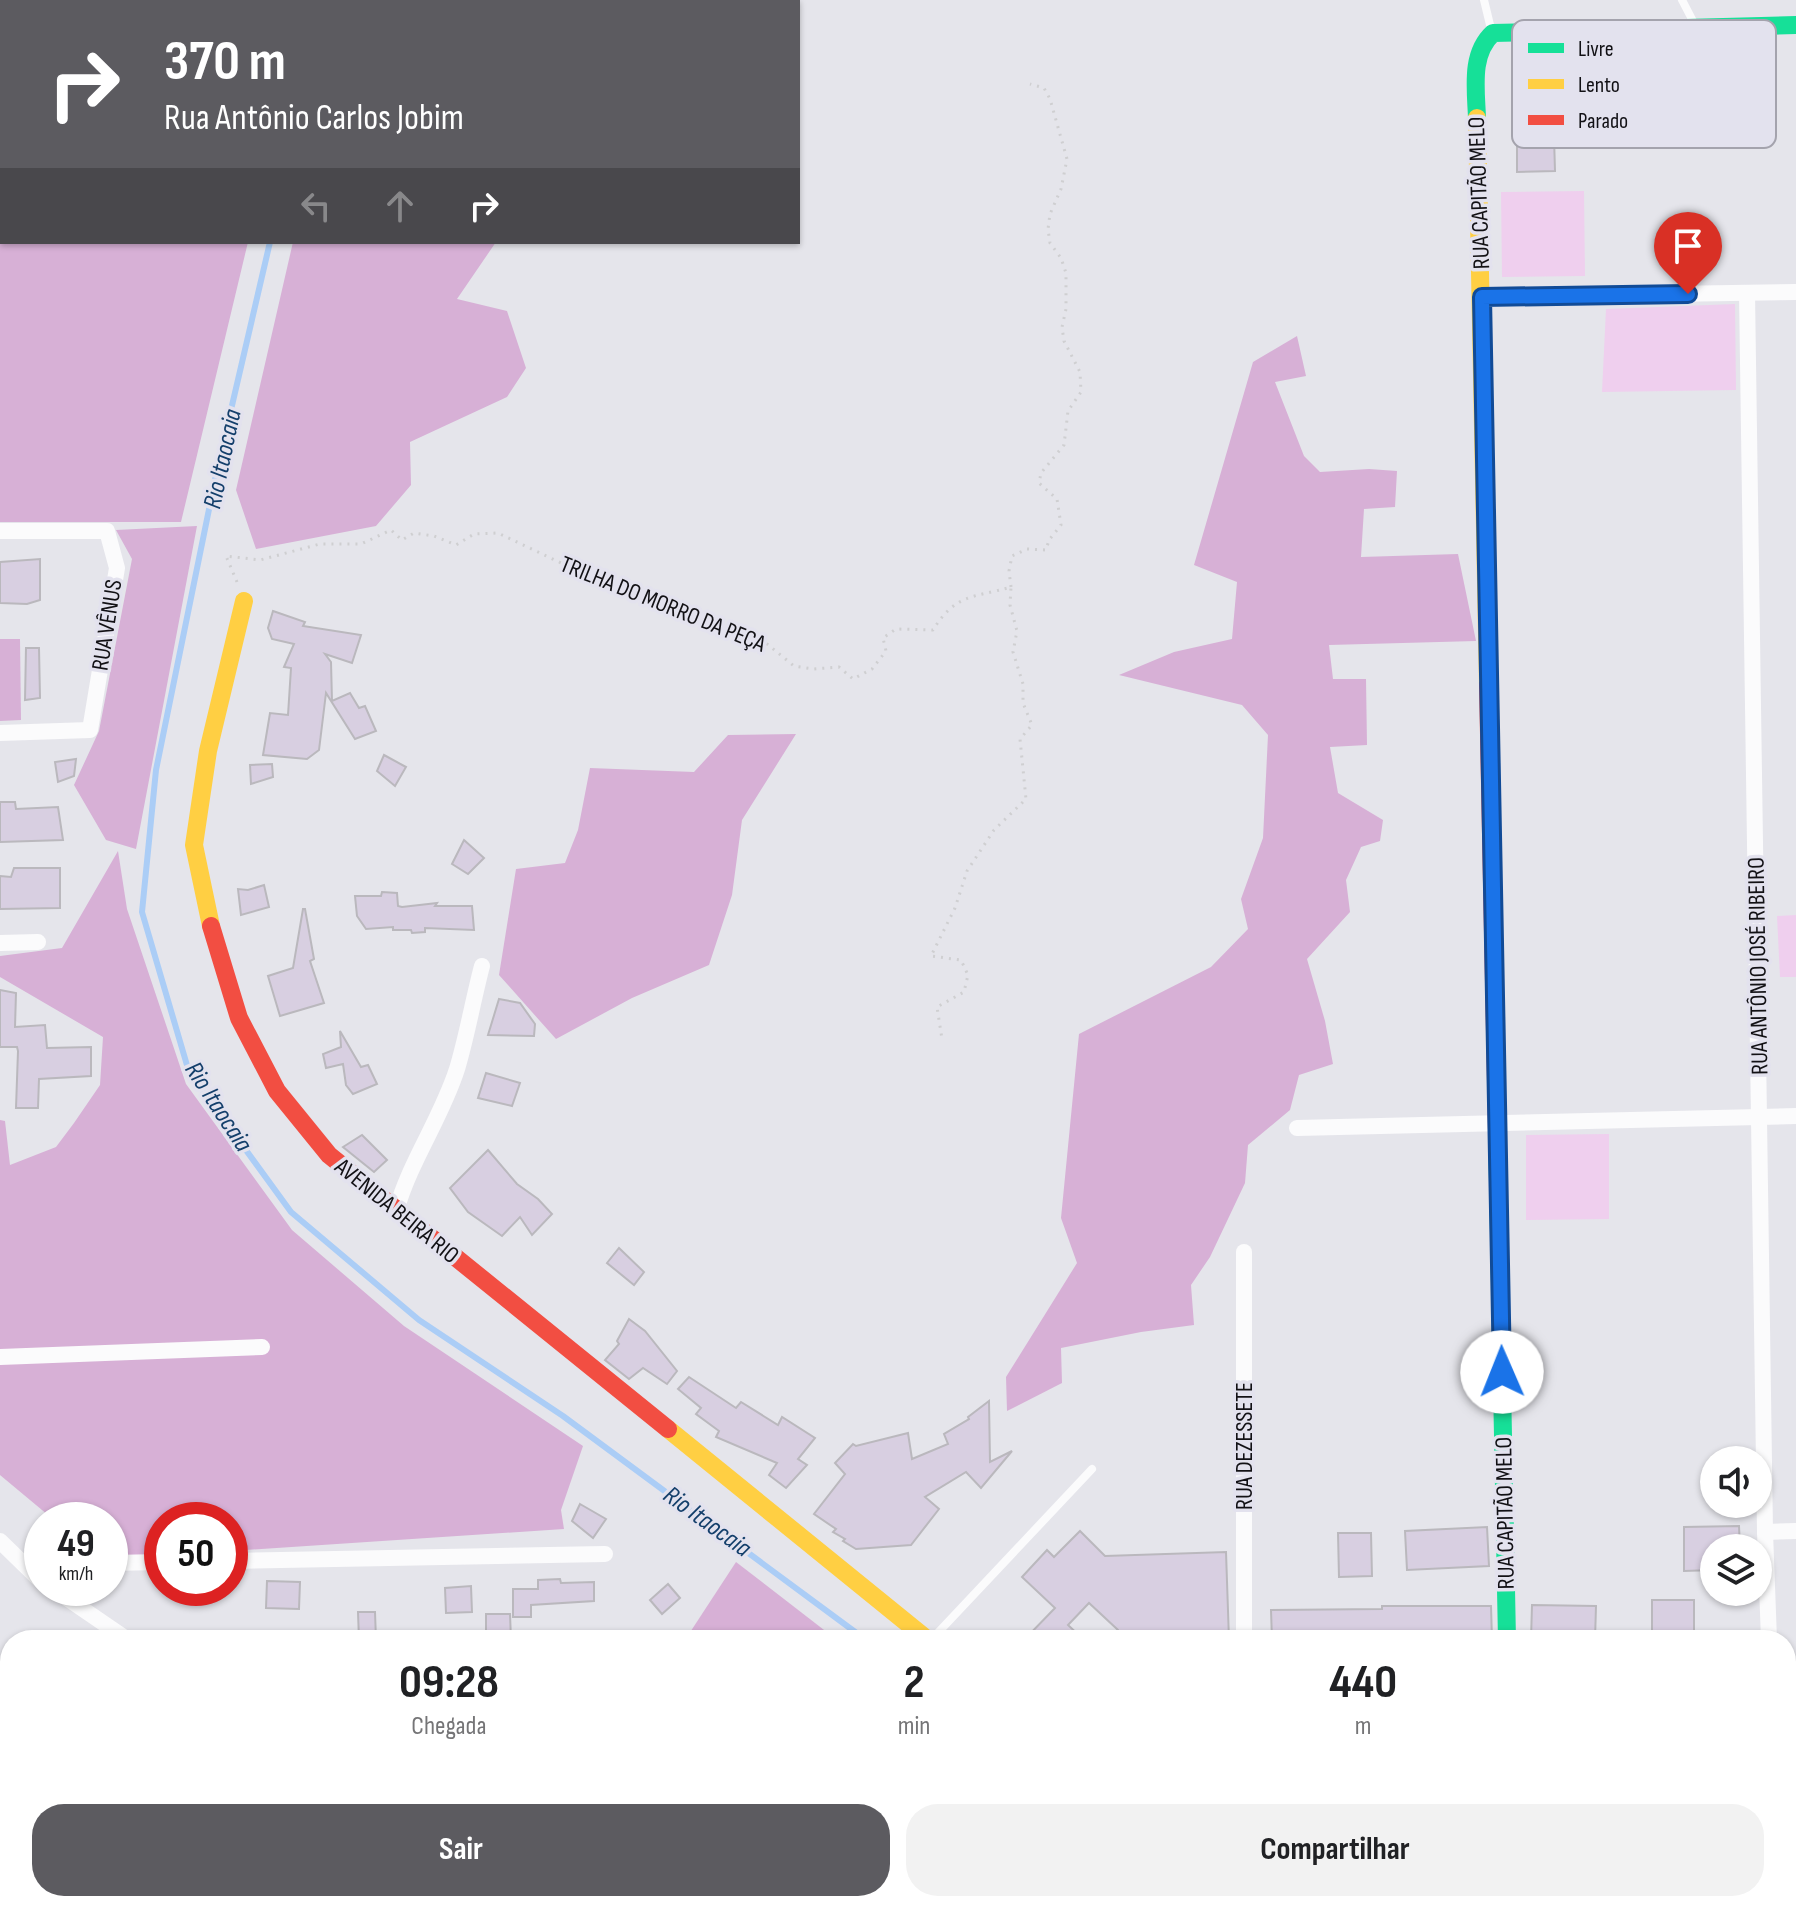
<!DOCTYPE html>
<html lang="pt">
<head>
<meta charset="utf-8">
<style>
  :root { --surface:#fff; --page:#f2f2f2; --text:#202124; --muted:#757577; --accent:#5c5b60 }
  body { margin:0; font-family:"Sofia Sans Condensed",sans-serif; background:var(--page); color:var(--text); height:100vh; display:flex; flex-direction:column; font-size:30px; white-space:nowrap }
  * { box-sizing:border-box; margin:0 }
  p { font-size:26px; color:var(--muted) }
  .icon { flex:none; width:44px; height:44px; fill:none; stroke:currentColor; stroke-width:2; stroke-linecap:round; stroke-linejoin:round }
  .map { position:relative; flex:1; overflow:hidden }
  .drawer { position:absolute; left:0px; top:1630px; width:1796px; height:282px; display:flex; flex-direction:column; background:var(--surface); border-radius:32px 32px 0 0; box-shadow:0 2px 6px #0004 }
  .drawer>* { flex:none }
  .hud { position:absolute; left:0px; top:0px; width:800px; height:244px; box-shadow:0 2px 6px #0004; background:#5c5b60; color:#fff; overflow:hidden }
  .fabs { position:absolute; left:1700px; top:1446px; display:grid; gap:16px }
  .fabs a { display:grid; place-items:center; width:72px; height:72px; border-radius:50%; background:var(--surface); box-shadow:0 2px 6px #0004; font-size:40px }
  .speed { position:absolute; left:24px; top:1502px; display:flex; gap:16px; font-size:40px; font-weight:700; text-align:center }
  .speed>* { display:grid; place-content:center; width:104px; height:104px; border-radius:50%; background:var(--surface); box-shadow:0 2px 6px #0004; line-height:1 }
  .speed small { font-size:20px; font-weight:400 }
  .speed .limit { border:12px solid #d22; background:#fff; color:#111 }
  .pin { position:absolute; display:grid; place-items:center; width:68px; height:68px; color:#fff; margin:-82px -34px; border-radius:50% 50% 50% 0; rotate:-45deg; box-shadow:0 0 8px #0007 }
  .pin .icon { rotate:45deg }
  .me { position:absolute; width:88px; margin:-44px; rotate:359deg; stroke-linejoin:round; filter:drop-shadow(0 0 6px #0008) }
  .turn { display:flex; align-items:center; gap:28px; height:168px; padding:0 32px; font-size:36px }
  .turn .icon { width:104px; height:104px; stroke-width:2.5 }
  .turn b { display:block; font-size:56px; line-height:68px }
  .lanes { display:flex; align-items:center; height:76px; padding:0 32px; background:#0003; justify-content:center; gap:40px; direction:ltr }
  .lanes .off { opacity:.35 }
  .eta { display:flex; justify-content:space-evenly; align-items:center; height:136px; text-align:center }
  .eta b { font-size:48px; font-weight:700; line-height:56px }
  .action { display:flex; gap:16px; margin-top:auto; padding:16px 32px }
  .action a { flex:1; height:92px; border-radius:32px; background:var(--accent); color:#fff; font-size:32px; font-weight:700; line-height:92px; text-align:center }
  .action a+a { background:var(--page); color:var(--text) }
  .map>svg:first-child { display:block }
</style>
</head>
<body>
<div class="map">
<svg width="1796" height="1911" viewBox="0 0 1796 1911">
  <rect width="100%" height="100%" fill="#e5e5eb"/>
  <g fill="#efcfee">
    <path d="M1584,191L1585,276L1502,277L1501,192Z"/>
    <path d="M1735,304L1736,390L1602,392L1606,309Z"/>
    <path d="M1796,915V977H1780L1777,916Z"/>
    <path d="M1609,1134V1219L1526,1220V1135Z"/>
    <rect x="0" y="1670" width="10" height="65"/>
  </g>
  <g fill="#d7b0d6">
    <path d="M0,115L2,242H248L181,522H0Z"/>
    <path d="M293,242H496L457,299L507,311L526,368L507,397L410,442L411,485L376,526L256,549L236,490Z"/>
    <path d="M1297,336L1306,376L1275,382L1304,456L1320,472L1369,469L1397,471L1395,507L1364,509L1361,557L1458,554L1476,641L1329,645L1333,679H1366L1367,745L1330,747L1338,793L1383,820L1380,841L1361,847L1346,880L1350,912L1307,959L1325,1021L1333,1064L1299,1075L1290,1110L1248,1145L1245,1183L1210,1257L1191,1285L1194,1325L1141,1332L1061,1348L1062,1383L1007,1411L1006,1377L1077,1263L1061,1218L1079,1034L1211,967L1248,929L1241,899L1263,838L1268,735L1242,705L1119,675L1174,652L1232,639L1237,582L1194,565L1253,362Z"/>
    <path d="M197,526L136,849L106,840L74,785L99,731L132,559L116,530Z"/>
    <path d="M0,639H20L21,720L0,721Z"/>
    <path d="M796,734L742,820L732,895L709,965L632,998L556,1039L499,975L516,869L565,863L578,830L590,768L694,772L728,735Z"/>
    <path d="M118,851L127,909L186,1084L292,1230L404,1326L583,1446L561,1510L564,1529L230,1551V1520H162V1555L110,1559V1520H54L0,1475V1120L5,1121L10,1165L56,1147L74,1123L100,1085L103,1037L0,977V956L62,948Z"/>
    <path d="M736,1562L837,1640H685Z"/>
  </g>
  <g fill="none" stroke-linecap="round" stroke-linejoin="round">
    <g stroke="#abcdf6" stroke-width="6">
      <path d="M270,242L217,470L156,770L142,912L189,1072L291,1212L419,1320L563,1416L866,1640"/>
      <path d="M1059,1902L1063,1911"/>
    </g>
    <g stroke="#abcdf6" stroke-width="20">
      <path d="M520,2L525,0"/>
      <path d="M0,86H2"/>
    </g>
  </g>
  <g fill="#d8cfe1" stroke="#bab8bd" stroke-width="2">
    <path d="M1554,137L1555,171L1517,172V138Z"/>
    <path d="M40,559V600L27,604L0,603V562Z"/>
    <path d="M273,611L305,622L303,626L361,635L352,663L325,654L331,662L332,701L350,693L359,708L365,706L376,731L355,739L326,693L319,750L307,759L263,755L270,713L288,715L291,668L284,667L294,644L272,639L268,628Z"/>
    <path d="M26,648H39L40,698L25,700Z"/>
    <path d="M384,755L406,767L395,786L377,771Z"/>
    <path d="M76,759L74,776L58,782L55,762Z"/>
    <path d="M272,764L273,777L251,784L250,765Z"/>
    <path d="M0,802H15L16,809L58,807L63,840L0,842Z"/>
    <path d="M464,840L484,858L468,874L452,864Z"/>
    <path d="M14,868H60V908L0,909V876L11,877Z"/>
    <path d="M264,885L269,907L241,915L238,889L248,890Z"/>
    <path d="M382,892L397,893L398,906L402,907L437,903L435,906H472L474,930L425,928V932L412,933L411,930H393V927L366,929L357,916L355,896H381Z"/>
    <path d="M303,909H305L314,959L310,961L324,1003L280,1016L268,976L293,968Z"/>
    <path d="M0,990L16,993L15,1027L45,1025L47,1048L91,1047V1076L39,1079L38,1108H16L18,1051L17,1047H0Z"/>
    <path d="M499,999L520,1003L535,1024L534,1036L488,1035Z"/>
    <path d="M340,1031L361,1067L368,1065L377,1084L353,1094L346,1085L343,1064L326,1068L323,1054L341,1047Z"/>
    <path d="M486,1073L520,1083L512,1106L478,1098Z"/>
    <path d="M362,1135L387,1160L374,1172L343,1147Z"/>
    <path d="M488,1150L517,1184L538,1199L552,1214L532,1235L520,1217L502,1236L468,1212L450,1188Z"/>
    <path d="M619,1248L644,1272L634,1285L607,1263Z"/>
    <path d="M629,1319L645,1331L677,1371L667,1384L643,1368L629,1379L605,1360L619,1344L617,1341Z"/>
    <path d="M689,1377L736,1408L741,1402L778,1425L782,1417L815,1438L798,1459L807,1465L786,1488L769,1475L777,1463L716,1437L719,1431L696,1414L701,1408L678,1389Z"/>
    <path d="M989,1401L990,1462L1012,1451L981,1488L966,1472L925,1497L939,1509L911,1545L856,1549L843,1541L845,1539L833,1532L836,1529L814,1514L845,1474L835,1463L853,1444L856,1446L908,1433L912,1459L948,1444L944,1434L969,1419L968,1417Z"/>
    <path d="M580,1504L606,1519L593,1538L572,1521Z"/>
    <path d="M1739,1526L1740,1548H1714V1570L1684,1571V1527Z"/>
    <path d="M1487,1527L1489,1566L1407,1570L1405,1531Z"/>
    <path d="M1080,1531L1105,1556L1226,1552L1229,1640H1118V1630L1089,1603L1068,1625L1084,1640H1024L1055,1608L1022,1577L1047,1550L1054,1557Z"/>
    <path d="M1338,1533H1371L1372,1576L1339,1577Z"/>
    <path d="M560,1579L561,1583L594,1582V1601L531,1605V1617H513V1589H538V1580Z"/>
    <path d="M267,1581L300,1582L299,1609L266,1608Z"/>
    <path d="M668,1584L680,1598L662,1614L650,1600Z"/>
    <path d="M471,1586L472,1612L446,1613L445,1588Z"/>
    <rect x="1652" y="1600" width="42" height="40"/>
    <path d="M1532,1605L1596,1606L1595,1640H1531Z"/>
    <path d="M1382,1606H1491L1492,1639L1272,1640L1271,1610L1382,1609Z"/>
    <path d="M358,1612H375L376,1640H359Z"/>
    <path d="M486,1614H510L511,1640H486Z"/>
  </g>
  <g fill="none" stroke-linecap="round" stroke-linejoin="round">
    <g stroke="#cfcfd1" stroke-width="3" stroke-dasharray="2 6" stroke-linecap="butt">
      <path d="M237,582L226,556L260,560L320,544H361L391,530L402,540L414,533L434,536L456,545L474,534L498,533L599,581L671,606L708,624L761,639L794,666L813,669L839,667L853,679L872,669L886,651L883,638L896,629L933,630C956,593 973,598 1011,587L1010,605L1017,631L1013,652L1023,684V703L1032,725L1020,739L1026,799L994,830L967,871L955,908L931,956L961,960L968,975L964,992L937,1007L942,1039"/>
      <path d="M1011,587L1009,571L1012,556L1027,549L1046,550L1049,540L1061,525L1057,499L1039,483L1041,473L1064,445L1068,411L1081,392L1080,372L1064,341L1062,327L1066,309V273L1061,258L1050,243L1048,229L1050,214L1061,189L1067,159L1050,99L1044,88L1030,84"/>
    </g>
    <g stroke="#fbfbfc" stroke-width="8">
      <path d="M1484,0L1492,33"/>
      <path d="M1682,0L1694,23"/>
      <path d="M932,1639L1092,1469"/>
    </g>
    <g stroke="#fbfbfc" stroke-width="16">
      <path d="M358,2L366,0"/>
      <path d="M0,22H2"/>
      <path d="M1747,293L1765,1532L1769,1640"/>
      <path d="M1482,297L1796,292"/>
      <path d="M0,531H107L117,568L90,730L0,733"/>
      <path d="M0,943L38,942"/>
      <path d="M1297,1128L1796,1116"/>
      <path d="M396,1211C410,1161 441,1119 457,1069C467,1036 473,1000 482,966"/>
      <path d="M1244,1252V1640"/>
      <path d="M0,1357L262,1347"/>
      <path d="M1765,1532L1796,1531"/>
      <path d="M0,1541L42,1582"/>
      <path d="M230,1561L605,1554"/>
      <path d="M110,1563L162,1562"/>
      <path d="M52,1588L128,1640"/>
      <path d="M194,1902V1911"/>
      <path d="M434,1902L438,1911"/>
      <path d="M1113,1902L1117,1911"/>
      <path d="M1244,1902V1911"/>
      <path d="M1778,1902V1911"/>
    </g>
    <g stroke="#16e098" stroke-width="18">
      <path d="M1477,118C1476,89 1470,54 1493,33L1796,25"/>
      <path d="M1497,1130L1507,1640"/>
    </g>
    <g stroke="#ffcf43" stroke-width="18">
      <path d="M1477,118L1488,685"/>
      <path d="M211,926L194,845L208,751L244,601"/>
      <path d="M668,1429L928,1640"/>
      <path d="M1475,1911L1492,1905L1510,1911"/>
    </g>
    <g stroke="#f24e42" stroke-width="18">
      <path d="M1488,685L1497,1130"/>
      <path d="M211,926L239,1018L277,1091L329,1155L668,1429"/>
    </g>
  </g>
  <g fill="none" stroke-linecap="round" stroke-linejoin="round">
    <g stroke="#114b97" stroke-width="20">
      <path id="route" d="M1502,1372L1482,297L1688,294"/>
    </g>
    <use href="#route" stroke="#1a73e8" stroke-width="14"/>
  </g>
  <g text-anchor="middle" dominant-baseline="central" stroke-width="7" stroke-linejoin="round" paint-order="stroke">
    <g font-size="24" fill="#121115" stroke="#e3e2ee">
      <text transform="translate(1479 193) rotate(-92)">RUA CAPITÃO MELO</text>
      <text transform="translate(663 604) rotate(22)">TRILHA DO MORRO DA PEÇA</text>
      <text transform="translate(107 625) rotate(-81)">RUA VÊNUS</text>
      <text transform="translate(1758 966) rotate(-91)">RUA ANTÔNIO JOSÉ RIBEIRO</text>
      <text transform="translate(397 1211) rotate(39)">AVENIDA BEIRA RIO</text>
      <text transform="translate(1244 1446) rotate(-90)">RUA DEZESSETE</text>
      <text transform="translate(1505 1513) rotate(-91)">RUA CAPITÃO MELO</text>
    </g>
    <g font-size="26" font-style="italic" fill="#143f6b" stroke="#e3e2ee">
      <text transform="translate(223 459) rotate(-78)">Rio Itaocaia</text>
      <text transform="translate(218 1107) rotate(57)">Rio Itaocaia</text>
      <text transform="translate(707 1522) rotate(36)">Rio Itaocaia</text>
    </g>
  </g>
  <rect x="1512" y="20" width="264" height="128" rx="12" fill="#e3e2ee" stroke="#a4a3ad" stroke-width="2"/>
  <rect x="1528" y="43" width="36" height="10" fill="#16e098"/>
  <rect x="1528" y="79" width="36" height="10" fill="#ffcf43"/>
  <rect x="1528" y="115" width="36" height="10" fill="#f24e42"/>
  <g font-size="22" fill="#121115">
    <text x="1578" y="56">Livre</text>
    <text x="1578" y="92">Lento</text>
    <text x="1578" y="128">Parado</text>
  </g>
</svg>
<div class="fabs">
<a><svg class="icon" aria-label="sound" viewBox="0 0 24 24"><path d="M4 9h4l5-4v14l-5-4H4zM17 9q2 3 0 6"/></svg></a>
<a><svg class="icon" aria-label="layers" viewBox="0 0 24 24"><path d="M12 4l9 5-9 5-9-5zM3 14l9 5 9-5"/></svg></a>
</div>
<div class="speed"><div>49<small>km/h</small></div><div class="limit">50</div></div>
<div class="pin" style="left:1688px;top:294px;background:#d93025"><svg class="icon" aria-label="arrive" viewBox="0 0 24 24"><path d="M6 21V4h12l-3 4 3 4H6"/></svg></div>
<svg class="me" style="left:1502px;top:1372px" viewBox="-20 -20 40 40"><circle r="19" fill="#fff"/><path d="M0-13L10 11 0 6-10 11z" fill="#1a73e8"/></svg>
<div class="hud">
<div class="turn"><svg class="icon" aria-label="right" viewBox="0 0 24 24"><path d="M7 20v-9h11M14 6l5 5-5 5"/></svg><div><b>370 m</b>Rua Antônio Carlos Jobim</div></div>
<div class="lanes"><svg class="icon off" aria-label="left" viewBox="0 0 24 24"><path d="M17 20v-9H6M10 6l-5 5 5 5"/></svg><svg class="icon off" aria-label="ahead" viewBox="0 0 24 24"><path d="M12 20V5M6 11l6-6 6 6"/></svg><svg class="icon" aria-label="right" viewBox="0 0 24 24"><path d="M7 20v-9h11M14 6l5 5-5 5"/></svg></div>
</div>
<section class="drawer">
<div class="eta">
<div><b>09:28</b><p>Chegada</p></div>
<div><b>2</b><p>min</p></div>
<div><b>440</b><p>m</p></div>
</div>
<div class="action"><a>Sair</a><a>Compartilhar</a></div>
</section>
</div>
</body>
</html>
